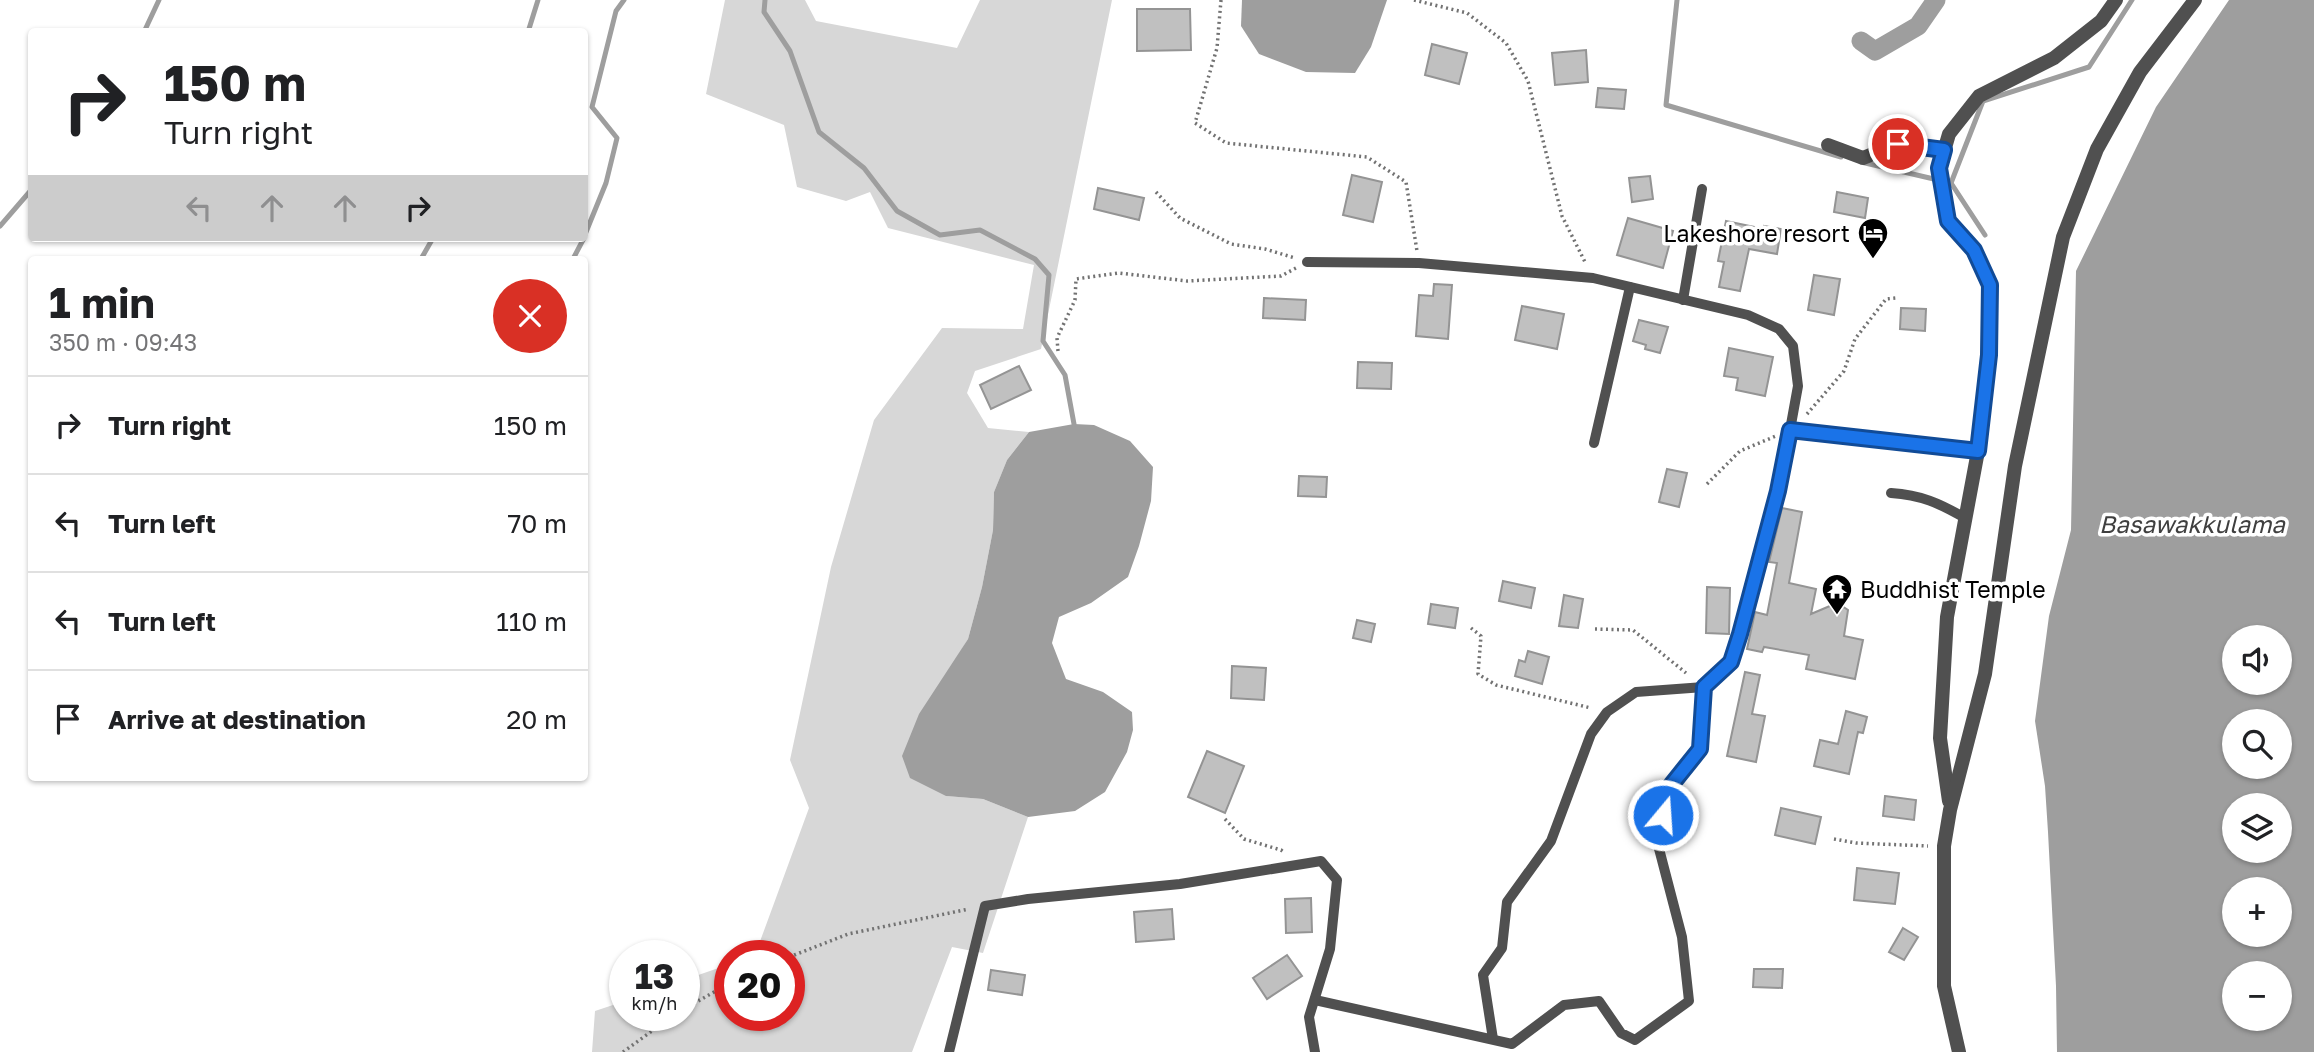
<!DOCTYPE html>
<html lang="en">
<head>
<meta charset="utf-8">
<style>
  :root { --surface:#fff; --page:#f2f2f2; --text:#202124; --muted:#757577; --line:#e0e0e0 }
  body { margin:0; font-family:"Golos Text",sans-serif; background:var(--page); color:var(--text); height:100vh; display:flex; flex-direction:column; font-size:26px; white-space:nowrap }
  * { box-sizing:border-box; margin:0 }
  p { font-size:23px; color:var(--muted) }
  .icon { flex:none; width:38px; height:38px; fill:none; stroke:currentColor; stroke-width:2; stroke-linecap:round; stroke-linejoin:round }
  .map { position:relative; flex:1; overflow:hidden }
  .panel { position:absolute; left:28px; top:256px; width:560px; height:525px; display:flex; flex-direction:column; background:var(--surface); border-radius:7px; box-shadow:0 2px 5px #0004 }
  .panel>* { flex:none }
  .guide { position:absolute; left:28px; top:28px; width:560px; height:214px; border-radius:7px; box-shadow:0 2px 5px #0004; background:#fff; color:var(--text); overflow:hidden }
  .fabs { position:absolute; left:2222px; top:625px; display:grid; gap:14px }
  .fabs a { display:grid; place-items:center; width:70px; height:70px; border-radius:50%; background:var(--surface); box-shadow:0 2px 5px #0004; font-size:35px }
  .speed { position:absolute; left:609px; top:940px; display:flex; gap:14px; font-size:35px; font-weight:700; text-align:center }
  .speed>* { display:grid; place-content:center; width:91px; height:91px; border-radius:50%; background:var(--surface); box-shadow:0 2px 5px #0004; line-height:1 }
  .speed small { font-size:18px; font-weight:400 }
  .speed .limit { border:10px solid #d22; background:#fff; color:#111 }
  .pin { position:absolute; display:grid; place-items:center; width:60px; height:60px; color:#fff; margin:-30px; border:4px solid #fff; border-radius:50%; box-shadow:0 2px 7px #0007 }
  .me { position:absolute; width:77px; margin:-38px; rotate:18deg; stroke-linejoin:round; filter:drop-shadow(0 0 5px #0008) }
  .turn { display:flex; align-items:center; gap:24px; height:147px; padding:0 21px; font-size:32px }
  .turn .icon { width:91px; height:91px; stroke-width:2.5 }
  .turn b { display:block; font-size:49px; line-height:60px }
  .lanes { display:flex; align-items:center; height:66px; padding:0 21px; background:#0003; justify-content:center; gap:35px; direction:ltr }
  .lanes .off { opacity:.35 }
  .round { display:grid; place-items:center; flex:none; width:74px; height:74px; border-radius:37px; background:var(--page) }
  .headline { display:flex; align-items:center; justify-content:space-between; height:119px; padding:0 21px }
  h1 { font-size:42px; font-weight:700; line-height:52px }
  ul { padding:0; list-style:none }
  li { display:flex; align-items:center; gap:21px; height:98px; padding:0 21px; border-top:2px solid var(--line) }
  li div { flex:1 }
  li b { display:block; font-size:26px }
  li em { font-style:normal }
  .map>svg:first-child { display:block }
</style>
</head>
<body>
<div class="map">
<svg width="2314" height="1052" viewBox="0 0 2314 1052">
  <rect width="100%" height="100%" fill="#fff"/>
  <path fill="#d7d7d7" d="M725,0H805L816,21L957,48L980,0H1112L1041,349L975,371L967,393L988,428L1029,432L1007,460L994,492L993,530L982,587L968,639L945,677L946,796L983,799L1028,817L983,953L952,947L912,1052H592L595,1011L625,1001V1015H684V980L730,964V1015H789V956L755,955L809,808L790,760L831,567L874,420L942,328L1023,329L1034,265L888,228L870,192L846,201L797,187L784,125L706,94Z"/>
  <g fill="#9e9e9e" fill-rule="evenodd">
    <path d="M1242,0H1387L1371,47L1355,73L1306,72L1259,54L1241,26Z"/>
    <path d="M2229,0H2314V1052H2057L2056,986L2048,832L2045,786L2035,721L2049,616L2071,530L2076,271L2156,107ZM2235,637H2280V682H2235ZM2235,721H2280V766H2235ZM2235,805H2280V850H2235ZM2235,889H2280V934H2235ZM2235,973H2280V1018H2235Z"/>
    <path d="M1074,424L1094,425L1130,441L1153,467L1151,501L1139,546L1128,577L1091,603L1059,617L1052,643L1066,679L1103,692L1132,712L1133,730L1127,752L1105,792L1075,811L1028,817L983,799L946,796L910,778L902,756L919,714L968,639L982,587L993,530L994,492L1007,460L1029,432Z"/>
  </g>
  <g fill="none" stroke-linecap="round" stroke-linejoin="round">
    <g stroke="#9e9e9e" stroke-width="5">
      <path d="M765,0L764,12L790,51L819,132L864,168L897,211L940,235L980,230L1035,259L1049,275L1043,341L1065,375L1074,424"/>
      <path d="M1677,0L1666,105L1841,157"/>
      <path d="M144,32L159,0"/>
      <path d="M528,32L538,0"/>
      <path d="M1861,162L1951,183L1985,235"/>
      <path d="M1951,183L1983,101L2089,67L2132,0"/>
      <path d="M0,226L32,189"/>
      <path d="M584,237L606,183L617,138L592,107L616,11L624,0"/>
      <path d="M421,259L433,238"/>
      <path d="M573,259L584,238"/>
    </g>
    <path stroke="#9e9e9e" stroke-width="19" d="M1861,41L1875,51L1918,26L1936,0"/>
  </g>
  <g fill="#c0c0c0" stroke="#949494" stroke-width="2">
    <path d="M1137,9H1190L1191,50L1137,51Z"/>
    <path d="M1432,44L1467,53L1459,84L1425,75Z"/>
    <path d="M1586,50L1588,82L1555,85L1552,53Z"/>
    <path d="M1598,88L1626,90L1624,109L1596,107Z"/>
    <path d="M1352,175L1382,182L1373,222L1343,215Z"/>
    <path d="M1650,176L1653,199L1632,202L1629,178Z"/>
    <path d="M1098,188L1144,198L1139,220L1094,209Z"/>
    <path d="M1837,192L1868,198L1865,218L1834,212Z"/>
    <path d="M1628,218L1673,231L1663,268L1617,255Z"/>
    <path d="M1726,221L1764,229V226L1781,229L1777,254L1749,249L1740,291L1719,287L1724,262L1718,261Z"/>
    <path d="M1814,275L1840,279L1834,315L1808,310Z"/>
    <path d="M1434,284L1452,285L1448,339L1416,336L1419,295L1433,296Z"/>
    <path d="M1264,298L1306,300L1305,320L1263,318Z"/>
    <path d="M1522,306L1564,314L1557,349L1515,340Z"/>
    <path d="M1901,308L1926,309L1925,331L1900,329Z"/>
    <path d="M1639,320L1668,327L1660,353L1645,349L1646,345L1633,341Z"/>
    <path d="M1729,348L1773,357L1765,396L1736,390L1738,378L1724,376Z"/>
    <path d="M1358,362L1392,363L1391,389L1357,388Z"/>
    <path d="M1019,366L1031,390L991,409L980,385Z"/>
    <path d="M1667,469L1687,473L1679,507L1659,502Z"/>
    <path d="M1299,476L1327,477L1326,497L1298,496Z"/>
    <path d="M1782,508L1802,512L1789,583L1816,589L1811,614L1837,603L1848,610L1844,636L1863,640L1855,679L1806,669L1809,655L1764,647L1762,652L1747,649L1755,612L1767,615L1777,563L1769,562Z"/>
    <path d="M1503,581L1535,588L1531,608L1499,601Z"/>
    <path d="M1707,587L1730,588L1729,634L1706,633Z"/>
    <path d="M1564,595L1583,599L1578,628L1559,626Z"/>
    <path d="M1431,604L1458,608L1455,628L1428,624Z"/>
    <path d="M1357,620L1375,624L1371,642L1353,638Z"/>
    <path d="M1528,651L1549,657L1542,684L1515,676L1519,660L1525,662Z"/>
    <path d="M1232,666L1266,668L1264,700L1231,698Z"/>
    <path d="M1745,672L1760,675L1752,714L1765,716L1756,762L1727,756Z"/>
    <path d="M1846,711L1867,717L1863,733L1858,732L1849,774L1814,766L1820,740L1838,744Z"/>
    <path d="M1207,751L1244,766L1225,813L1188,797Z"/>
    <path d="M1885,796L1916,800L1914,820L1883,816Z"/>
    <path d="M1781,808L1821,817L1815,844L1775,835Z"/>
    <path d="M1857,868L1899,873L1895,904L1854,900Z"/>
    <path d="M1311,898L1312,932L1286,933L1285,899Z"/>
    <path d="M1172,909L1174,939L1136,942L1134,912Z"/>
    <path d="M1903,928L1918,937L1904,960L1889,952Z"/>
    <path d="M1287,955L1302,976L1267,999L1253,978Z"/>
    <path d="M1754,969H1783L1782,988L1753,987Z"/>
    <path d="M991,970L1025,975L1022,995L988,990Z"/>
  </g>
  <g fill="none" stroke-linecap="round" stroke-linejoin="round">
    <g stroke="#727272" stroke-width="3.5" stroke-dasharray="2 3.5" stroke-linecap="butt">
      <path d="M1221,0L1217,48L1195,123L1226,143L1367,157L1406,182L1417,251"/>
      <path d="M1414,0L1467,13L1506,43L1528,81L1562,216L1586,264"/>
      <path d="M1156,192L1180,218L1231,244L1265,249L1295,258"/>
      <path d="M1058,351L1057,338L1075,300L1076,279L1119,273L1187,281L1281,276L1296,268"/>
      <path d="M1807,414L1844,371L1855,339L1886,299L1896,298"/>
      <path d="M1707,484L1740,451L1776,436"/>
      <path d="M1471,628L1481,636L1478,674L1496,685L1591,708"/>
      <path d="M1595,629L1633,630L1686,673"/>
      <path d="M1225,819L1244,839L1281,850L1285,853"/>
      <path d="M1834,839L1856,843L1928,846"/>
      <path d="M789,957L848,934L969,909"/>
      <path d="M684,1009L730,983"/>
      <path d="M623,1052L674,1015"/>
    </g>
    <g stroke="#505050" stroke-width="10">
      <path d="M1307,262L1419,263L1593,278L1748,315L1779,329L1793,346L1798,386L1790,430L1978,451"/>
      <path d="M1683,300L1702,189"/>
      <path d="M1594,443L1630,287"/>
      <path d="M1891,493C1921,495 1939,503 1965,518"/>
      <path d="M1315,1000L1512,1044L1564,1005L1599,1001L1621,1033L1635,1040L1689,1001L1682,937L1657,841L1668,789L1700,749L1704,687L1731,662L1740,634L1778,491L1790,430"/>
      <path d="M1493,1039L1483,975L1502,948L1507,902L1551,841L1591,734L1607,712L1636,692L1704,687"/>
      <path d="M949,1052L985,906L1028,899L1180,884L1321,861L1337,880L1330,949L1309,1017L1315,1052"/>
    </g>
    <g stroke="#505050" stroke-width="14">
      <path d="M1828,145L1863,158L1898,144L1944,150"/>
      <path d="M1949,801L1940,738L1947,617L1978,451L1989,355L1990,285L1974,249L1948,221L1939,168L1949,134L1979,96L2054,58L2101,21L2116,0"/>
      <path d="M1959,1052L1944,986V846L1950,810L1985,674L2015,466L2063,237L2097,149L2140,72L2195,0"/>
    </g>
  </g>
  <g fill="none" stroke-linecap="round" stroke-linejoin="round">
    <g stroke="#114b97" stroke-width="18">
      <path id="route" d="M1663,815L1668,789L1700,749L1704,687L1731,662L1740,634L1778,491L1790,430L1978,451L1989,355L1990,285L1974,250L1948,221L1939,168L1944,150L1898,144"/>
    </g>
    <use href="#route" stroke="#1a73e8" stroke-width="12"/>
  </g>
  <defs>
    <g id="hotel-pin" transform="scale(1.575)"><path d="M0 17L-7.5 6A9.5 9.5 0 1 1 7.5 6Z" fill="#000" stroke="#fff"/><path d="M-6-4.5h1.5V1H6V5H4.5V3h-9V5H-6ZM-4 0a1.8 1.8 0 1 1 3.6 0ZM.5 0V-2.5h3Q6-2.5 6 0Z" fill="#fff"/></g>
    <g id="temple-pin" transform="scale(1.575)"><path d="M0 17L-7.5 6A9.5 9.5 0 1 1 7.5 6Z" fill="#000" stroke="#fff"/><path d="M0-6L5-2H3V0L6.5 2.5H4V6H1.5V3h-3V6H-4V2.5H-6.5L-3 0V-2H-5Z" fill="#fff"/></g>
  </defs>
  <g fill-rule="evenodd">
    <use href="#hotel-pin" x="1873" y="233"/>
    <use href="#temple-pin" x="1837" y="589"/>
  </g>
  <g text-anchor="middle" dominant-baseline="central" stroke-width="7" stroke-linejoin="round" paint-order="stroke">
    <g font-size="23" fill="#000" stroke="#fff" text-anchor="end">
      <text x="1850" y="233">Lakeshore resort</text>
      <text x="1860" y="589" text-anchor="start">Buddhist Temple</text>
    </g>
    <g font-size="24" font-style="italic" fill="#3f3f3f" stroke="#fff">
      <text x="2192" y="523">Basawakkulama</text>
    </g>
  </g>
</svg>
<div class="fabs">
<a><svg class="icon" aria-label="sound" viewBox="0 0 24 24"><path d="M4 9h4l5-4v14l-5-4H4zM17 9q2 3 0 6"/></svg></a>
<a><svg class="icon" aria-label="search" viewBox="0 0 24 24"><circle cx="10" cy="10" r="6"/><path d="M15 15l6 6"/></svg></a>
<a><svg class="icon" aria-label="layers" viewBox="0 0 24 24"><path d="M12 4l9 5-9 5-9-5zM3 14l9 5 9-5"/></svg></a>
<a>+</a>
<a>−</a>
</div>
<div class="speed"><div>13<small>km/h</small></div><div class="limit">20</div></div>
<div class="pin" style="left:1898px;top:144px;background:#d93025"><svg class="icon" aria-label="arrive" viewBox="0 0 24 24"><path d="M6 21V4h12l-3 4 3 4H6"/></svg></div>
<svg class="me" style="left:1663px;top:815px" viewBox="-20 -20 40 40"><circle r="17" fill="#1a73e8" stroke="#fff" stroke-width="3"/><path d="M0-11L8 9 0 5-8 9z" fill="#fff"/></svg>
<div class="guide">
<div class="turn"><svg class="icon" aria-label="right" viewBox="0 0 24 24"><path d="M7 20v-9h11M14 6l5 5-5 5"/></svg><div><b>150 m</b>Turn right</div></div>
<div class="lanes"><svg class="icon off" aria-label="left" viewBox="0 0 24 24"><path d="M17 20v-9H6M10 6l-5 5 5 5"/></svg><svg class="icon off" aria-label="ahead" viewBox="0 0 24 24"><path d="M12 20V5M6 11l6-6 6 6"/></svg><svg class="icon off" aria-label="ahead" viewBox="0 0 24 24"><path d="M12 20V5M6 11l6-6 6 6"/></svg><svg class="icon" aria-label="right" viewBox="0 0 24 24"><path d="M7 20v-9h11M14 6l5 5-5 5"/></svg></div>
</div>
<section class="panel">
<div class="headline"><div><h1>1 min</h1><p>350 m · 09:43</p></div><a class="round" style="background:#d93025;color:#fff"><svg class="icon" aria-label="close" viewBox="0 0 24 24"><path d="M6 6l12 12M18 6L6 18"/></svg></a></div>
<ul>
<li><svg class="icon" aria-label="right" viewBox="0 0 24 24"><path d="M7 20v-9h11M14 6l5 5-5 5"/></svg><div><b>Turn right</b></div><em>150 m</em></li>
<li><svg class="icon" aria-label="left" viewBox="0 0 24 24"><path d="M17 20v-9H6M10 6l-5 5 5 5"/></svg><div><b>Turn left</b></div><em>70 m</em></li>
<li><svg class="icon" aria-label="left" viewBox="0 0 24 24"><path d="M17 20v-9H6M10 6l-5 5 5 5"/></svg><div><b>Turn left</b></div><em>110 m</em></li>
<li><svg class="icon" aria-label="arrive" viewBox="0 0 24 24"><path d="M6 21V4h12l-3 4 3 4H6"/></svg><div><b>Arrive at destination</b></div><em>20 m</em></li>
</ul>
</section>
</div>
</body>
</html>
